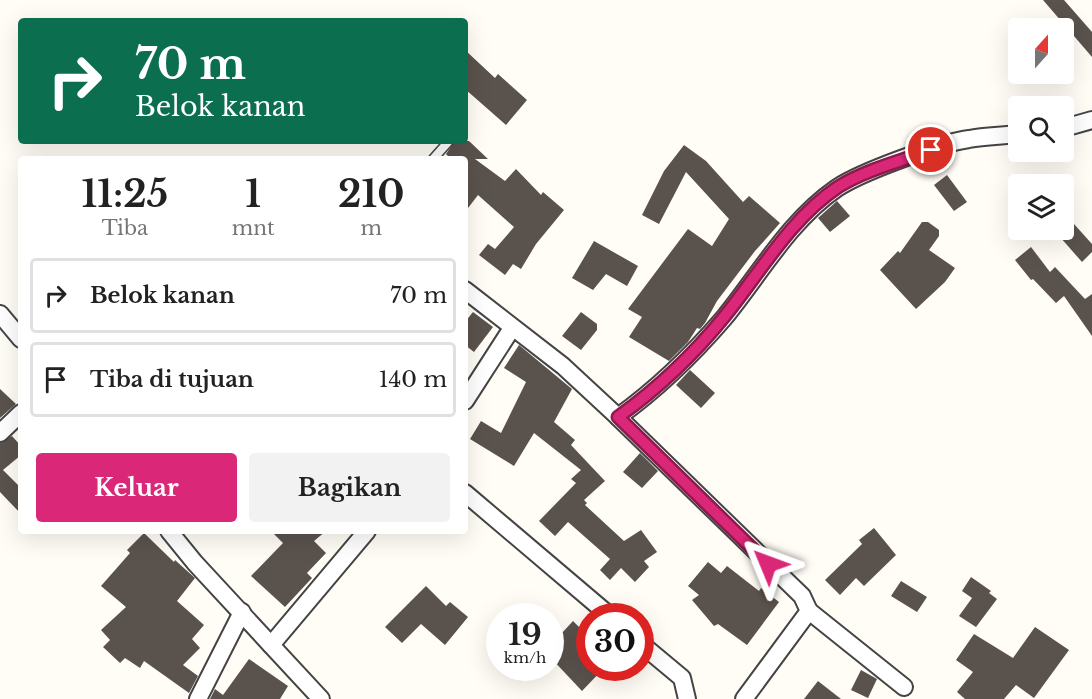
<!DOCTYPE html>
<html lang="id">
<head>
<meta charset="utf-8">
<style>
  :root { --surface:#fff; --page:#f2f2f2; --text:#222; --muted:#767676; --line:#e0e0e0; --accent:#db2777 }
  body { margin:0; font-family:"Libre Baskerville",serif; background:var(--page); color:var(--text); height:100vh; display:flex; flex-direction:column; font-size:22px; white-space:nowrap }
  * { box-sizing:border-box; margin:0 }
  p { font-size:20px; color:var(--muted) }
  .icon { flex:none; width:33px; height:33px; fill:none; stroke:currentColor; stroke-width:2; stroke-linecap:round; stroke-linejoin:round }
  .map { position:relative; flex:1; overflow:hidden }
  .sheet { position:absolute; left:18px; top:156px; width:450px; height:378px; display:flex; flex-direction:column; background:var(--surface); border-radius:6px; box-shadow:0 6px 24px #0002 }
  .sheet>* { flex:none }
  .guide { position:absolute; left:18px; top:18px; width:450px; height:126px; border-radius:6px; box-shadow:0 6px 24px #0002; background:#0b6e4f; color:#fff; overflow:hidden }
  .needle { width:39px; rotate:21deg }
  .controls { position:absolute; left:1008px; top:18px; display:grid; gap:12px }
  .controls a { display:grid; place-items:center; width:66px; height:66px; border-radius:6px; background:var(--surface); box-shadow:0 6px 24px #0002; font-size:30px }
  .speed { position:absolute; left:486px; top:603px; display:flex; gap:12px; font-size:30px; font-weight:700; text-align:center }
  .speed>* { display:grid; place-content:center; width:78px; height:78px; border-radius:50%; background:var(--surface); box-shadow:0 6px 24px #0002; line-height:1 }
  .speed small { font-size:15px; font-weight:400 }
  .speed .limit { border:9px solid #d22; background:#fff; color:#111 }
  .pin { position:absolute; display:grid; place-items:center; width:51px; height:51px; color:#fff; margin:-26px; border:3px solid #fff; border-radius:50%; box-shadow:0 2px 6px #0007 }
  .me { position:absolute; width:66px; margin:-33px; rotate:314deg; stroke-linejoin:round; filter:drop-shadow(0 0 4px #0008) }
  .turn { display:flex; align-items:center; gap:21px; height:126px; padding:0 18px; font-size:27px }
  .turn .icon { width:78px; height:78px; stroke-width:2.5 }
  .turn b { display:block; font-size:42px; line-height:51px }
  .eta { display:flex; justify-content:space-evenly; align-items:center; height:102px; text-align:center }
  .eta b { font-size:36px; font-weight:700; line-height:42px }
  .button { display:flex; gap:12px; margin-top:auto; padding:12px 18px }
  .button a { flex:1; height:69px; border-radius:6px; background:var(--accent); color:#fff; font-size:24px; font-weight:700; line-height:69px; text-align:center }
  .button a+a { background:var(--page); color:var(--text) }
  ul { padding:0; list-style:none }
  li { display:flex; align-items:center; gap:18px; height:75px; margin:0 12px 9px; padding:0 6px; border:3px solid var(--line); border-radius:6px }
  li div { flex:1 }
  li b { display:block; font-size:22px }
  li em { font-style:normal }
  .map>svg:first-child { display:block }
</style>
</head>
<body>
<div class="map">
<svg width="1092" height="699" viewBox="0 0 1092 699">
  <rect width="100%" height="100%" fill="#fffdf5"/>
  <g fill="#5a524d">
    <path d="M1043,0H1064L1092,32V57Z"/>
    <path d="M465,50L495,78L498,74L527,100L506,125L465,89Z"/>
    <path d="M455,141H469L488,159H475L505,181L516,169L541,195L543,192L564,210L536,244L521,269L513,264L505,275L479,255L488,244L495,249L514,227L478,195L465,212V159H451L446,154Z"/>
    <path d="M684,145L706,161L743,202L749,196L780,223L755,251L717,301L705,323L700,329L697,328L688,342L669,361L629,337L642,317L628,309L688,229L712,246L729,219L686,172L659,224L642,215L664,171Z"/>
    <path d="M947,175L967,202L954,211L934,185Z"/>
    <path d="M837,201L850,216L830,232L818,218Z"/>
    <path d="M922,222H928L939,230V236L929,250L955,268L945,282L916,309L880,270L898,251L900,253Z"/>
    <path d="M1074,224L1092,244V252L1082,262L1060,237Z"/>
    <path d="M594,241L638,266L627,286L606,274L593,290L572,278Z"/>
    <path d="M1031,247L1050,272L1055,267L1085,299L1092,294V336L1064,296L1056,303L1033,279L1031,280L1015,260Z"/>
    <path d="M473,312L493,327L474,352L465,345V322Z"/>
    <path d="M581,312L597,324V330L581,350L562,336Z"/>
    <path d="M519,345L572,389L554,422L575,440L571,445L605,481L584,500L587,503L585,505L624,541L641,530L657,552L644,561L649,567L635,582L621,568L610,580L600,570L610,559L568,522L555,536L539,521L576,483L571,479L581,470L534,433L514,466L470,439L481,421L501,433L526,382L504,368Z"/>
    <path d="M690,370L715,393L701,408L676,385Z"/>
    <path d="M0,389L16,404L0,418Z"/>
    <path d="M12,436L21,446V455L3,470L21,488V514L0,492V443Z"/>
    <path d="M640,453L658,471L642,488L623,472Z"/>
    <path d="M874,528L896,555L864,586L856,578L840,595L825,580L862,544L859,540Z"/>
    <path d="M271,531H326L314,541L326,553L307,573L312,578L285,607L251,576L283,543Z"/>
    <path d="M144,533L174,562L175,560L195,578L177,601L204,625L192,639L200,648L183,665L198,676L189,693L144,661L140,668L125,658L120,663L103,647L110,640L101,630L126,607L101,586L130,553L127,550Z"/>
    <path d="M708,562L721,573L727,566L759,591L761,588L779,602L747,645L718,624L714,626L692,600L699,595L688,586Z"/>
    <path d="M971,577L991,591L989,593L997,599L976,627L959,616L972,598L962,591Z"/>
    <path d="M901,581L927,597L917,612L891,596Z"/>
    <path d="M426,586L446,606L450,602L468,617L445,645L421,624L402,643L385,627Z"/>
    <path d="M573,621L589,637L583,643L590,649V668H604L582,691L550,657V646Z"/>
    <path d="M1035,627L1069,650L1034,698L1016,685L1004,699H965L957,692L973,672L956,660L974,634L1013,658Z"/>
    <path d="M249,659L288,686L280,699H210L215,689L223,695Z"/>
    <path d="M861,670L877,679L868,698L851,690Z"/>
    <path d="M818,681L841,699H804Z"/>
  </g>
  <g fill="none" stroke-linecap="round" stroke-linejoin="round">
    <g stroke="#444" stroke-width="11">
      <path id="service" d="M433,159L449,141"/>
    </g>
    <g stroke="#444" stroke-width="20">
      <g id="minor">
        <path d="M1064,128L1092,120"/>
        <path d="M465,290L563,366L618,417C657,389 693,354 724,318C760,274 789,221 837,188C861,172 940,143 969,139C985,136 1002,136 1018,134"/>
        <path d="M0,314L21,339"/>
        <path d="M465,401L512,328"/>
        <path d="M618,417L802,596L809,611L744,699"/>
        <path d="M0,433L21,413"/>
        <path d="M465,493L610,616"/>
        <path d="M169,531L195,563L321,699"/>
        <path d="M809,611L904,687"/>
        <path d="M640,643L682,678L687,699"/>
        <path d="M271,645L367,531"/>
        <path d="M198,699L242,612"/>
      </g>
    </g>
    <use href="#service" stroke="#fff" stroke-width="8"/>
    <use href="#minor" stroke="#fff" stroke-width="16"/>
  </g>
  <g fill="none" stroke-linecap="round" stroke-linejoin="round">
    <g stroke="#8e194d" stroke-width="15">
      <path id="route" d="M768,564L618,417C657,389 694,354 724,317C760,273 790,219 838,187C865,170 901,161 931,150"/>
    </g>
    <use href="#route" stroke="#db2777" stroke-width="10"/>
  </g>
</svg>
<div class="controls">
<a><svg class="needle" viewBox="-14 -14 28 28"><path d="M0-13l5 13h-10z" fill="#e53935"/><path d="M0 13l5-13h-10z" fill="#767676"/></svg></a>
<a><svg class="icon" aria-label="search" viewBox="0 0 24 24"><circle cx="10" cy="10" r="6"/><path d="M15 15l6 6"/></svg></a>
<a><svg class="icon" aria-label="layers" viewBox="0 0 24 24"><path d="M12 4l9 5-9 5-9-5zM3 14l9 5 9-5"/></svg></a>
</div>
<div class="speed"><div>19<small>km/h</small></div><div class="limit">30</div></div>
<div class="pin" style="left:931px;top:150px;background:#d93025"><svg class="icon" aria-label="arrive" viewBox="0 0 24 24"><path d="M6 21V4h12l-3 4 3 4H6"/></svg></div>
<svg class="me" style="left:768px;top:564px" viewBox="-20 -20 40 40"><path d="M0-17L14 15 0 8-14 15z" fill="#db2777" stroke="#fff" stroke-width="4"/></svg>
<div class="guide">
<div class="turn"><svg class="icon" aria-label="right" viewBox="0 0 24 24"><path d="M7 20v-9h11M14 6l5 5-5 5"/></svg><div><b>70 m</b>Belok kanan</div></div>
</div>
<section class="sheet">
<div class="eta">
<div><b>11:25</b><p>Tiba</p></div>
<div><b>1</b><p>mnt</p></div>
<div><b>210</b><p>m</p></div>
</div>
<ul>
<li><svg class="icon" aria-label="right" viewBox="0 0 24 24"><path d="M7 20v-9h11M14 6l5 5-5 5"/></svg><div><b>Belok kanan</b></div><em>70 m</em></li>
<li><svg class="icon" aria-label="arrive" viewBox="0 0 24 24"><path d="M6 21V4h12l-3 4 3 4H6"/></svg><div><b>Tiba di tujuan</b></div><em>140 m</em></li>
</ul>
<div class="button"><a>Keluar</a><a>Bagikan</a></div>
</section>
</div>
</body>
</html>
